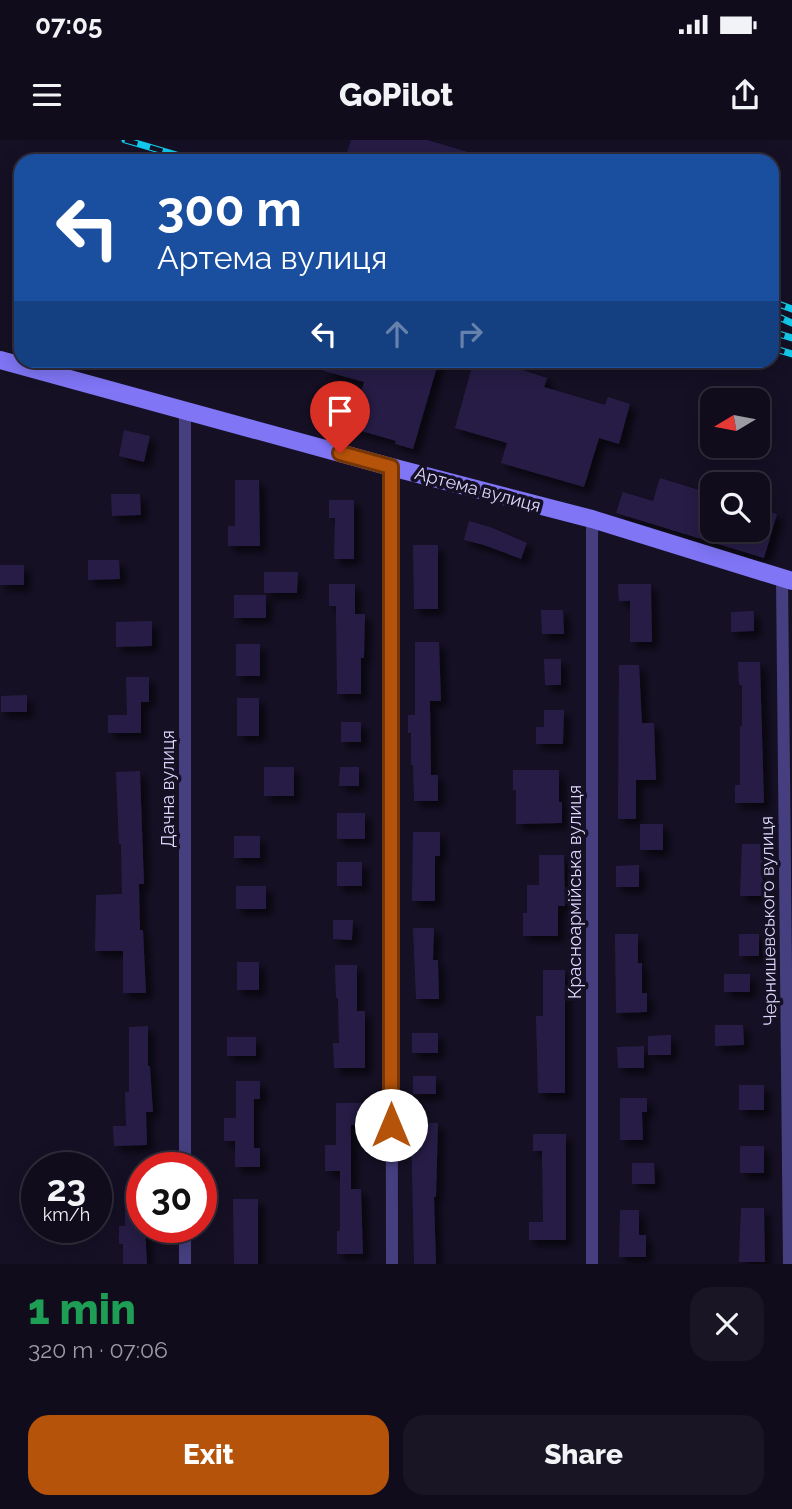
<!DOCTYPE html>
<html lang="en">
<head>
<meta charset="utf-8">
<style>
  :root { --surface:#100c1b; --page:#191524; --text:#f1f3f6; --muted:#9c9ba3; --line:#302c3a; --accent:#b45309 }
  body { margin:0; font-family:Raleway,sans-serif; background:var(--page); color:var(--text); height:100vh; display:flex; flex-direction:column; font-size:26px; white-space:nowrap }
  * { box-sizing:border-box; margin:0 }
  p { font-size:23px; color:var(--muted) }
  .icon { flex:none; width:38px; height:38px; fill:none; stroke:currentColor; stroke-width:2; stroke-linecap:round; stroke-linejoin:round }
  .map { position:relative; height:1124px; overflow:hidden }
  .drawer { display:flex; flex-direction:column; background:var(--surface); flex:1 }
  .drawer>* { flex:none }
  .guide { position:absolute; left:14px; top:14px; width:765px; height:214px; border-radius:21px; box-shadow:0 4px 18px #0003,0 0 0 2px var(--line); background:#1a4fa0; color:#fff; overflow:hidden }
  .needle { width:46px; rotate:260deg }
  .controls { position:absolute; left:700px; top:248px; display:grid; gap:14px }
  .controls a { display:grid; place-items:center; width:70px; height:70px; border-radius:14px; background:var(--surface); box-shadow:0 4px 18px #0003,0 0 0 2px var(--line); font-size:35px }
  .speed { position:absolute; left:21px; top:1012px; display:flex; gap:14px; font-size:35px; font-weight:700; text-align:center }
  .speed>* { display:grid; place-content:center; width:91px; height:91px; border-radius:50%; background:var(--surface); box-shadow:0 4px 18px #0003,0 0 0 2px var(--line); line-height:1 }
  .speed small { font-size:18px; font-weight:400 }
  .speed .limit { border:10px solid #d22; background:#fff; color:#111 }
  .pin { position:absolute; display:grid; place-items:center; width:60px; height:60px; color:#fff; margin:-72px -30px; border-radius:50% 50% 50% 0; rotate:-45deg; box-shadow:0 0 7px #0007 }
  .pin .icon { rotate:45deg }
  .me { position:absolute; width:77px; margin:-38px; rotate:0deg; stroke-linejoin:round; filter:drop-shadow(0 0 5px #0008) }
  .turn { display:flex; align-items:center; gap:24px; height:147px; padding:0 28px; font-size:32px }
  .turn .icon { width:91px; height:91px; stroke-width:2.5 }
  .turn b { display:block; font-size:49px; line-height:60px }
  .lanes { display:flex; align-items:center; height:66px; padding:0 28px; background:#0003; justify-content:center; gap:35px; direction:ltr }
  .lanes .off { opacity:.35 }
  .round { display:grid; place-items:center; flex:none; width:74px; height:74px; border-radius:21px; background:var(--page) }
  .head { display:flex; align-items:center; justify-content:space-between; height:119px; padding:0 28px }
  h1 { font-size:42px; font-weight:800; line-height:52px; color:#1e9e55 }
  .primary-button { display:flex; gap:14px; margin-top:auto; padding:14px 28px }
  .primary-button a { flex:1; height:80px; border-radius:21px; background:var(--accent); color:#fff; font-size:28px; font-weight:800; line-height:80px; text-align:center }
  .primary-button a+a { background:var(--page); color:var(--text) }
  .status { display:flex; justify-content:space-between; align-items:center; height:49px; padding:0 35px; background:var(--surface); direction:ltr }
  .status svg { height:19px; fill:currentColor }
  header { display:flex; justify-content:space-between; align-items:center; height:91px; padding:0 28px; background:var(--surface); font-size:32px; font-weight:800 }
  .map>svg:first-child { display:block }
</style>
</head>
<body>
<div class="status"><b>07:05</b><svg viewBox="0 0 49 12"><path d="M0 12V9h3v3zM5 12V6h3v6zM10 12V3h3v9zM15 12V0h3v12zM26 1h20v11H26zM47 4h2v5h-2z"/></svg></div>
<header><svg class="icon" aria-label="menu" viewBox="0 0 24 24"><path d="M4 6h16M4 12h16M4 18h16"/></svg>GoPilot<svg class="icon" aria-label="share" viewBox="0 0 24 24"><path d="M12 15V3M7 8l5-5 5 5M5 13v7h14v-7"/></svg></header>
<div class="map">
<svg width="792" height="1124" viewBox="0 0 792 1124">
  <defs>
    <filter id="shadow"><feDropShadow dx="6" dy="6" stdDeviation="3.5" flood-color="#0009"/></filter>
  </defs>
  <rect width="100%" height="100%" fill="#151024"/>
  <g fill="#281e44" filter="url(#shadow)">
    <path d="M351,0H427L488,18L487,21H352L345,19Z"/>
    <path d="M327,220H439L413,309L395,304L396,301L351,288L364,242L324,231Z"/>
    <path d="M474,220H491L547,238L544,247L605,265L608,257L630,264L619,304L599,298L584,347L501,323L507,303L455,288Z"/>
    <path d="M124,290L150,296L144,322L119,316Z"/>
    <path d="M660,338L712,354V390H758V368L777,374L764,418L616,373L623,352L653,361Z"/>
    <path d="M235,340H259L260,406H228V386H235Z"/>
    <path d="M111,354H140L141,375L112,376Z"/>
    <path d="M329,360H354V419H334L335,378H329Z"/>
    <path d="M469,381L490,387L527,403L521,419L484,405L464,400Z"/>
    <path d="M413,405H438V469H414Z"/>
    <path d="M88,420H119L120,439L88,440Z"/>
    <rect x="0" y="425" width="24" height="20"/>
    <path d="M264,432H298L297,453H264Z"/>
    <path d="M329,444H355V474H365L364,518H361V554H337L336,466H329Z"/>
    <path d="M618,444H651L652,502H630V461H619Z"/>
    <rect x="234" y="455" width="32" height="23"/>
    <path d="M541,470H563L564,494H542Z"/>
    <path d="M754,471V491L731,492V472Z"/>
    <path d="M152,481V506L116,507V482Z"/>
    <path d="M415,502H439L441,561H430L431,635H438V661H414L413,625H411V593H408V575H415Z"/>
    <rect x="236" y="504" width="24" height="32"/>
    <path d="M544,519H561V545H545Z"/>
    <path d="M738,522H760L764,663H735V645H740V586H742V545H739Z"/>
    <path d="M619,525H639L642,583H654L656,640H636V679H618Z"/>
    <path d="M126,537H149V562H141V593H108V575H127Z"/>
    <path d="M27,555V572H1V556Z"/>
    <rect x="237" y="558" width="22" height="38"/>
    <path d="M544,570H564L563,604H536V587H544Z"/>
    <rect x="341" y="582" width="20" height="20"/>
    <rect x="264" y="627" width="30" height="29"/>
    <path d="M340,627H359V646H339Z"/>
    <path d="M513,630H559V662H562V683L516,684V650H513Z"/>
    <path d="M140,631L144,744H139L140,790H143L146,853H123V811H95L96,755L122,754L121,704H119L116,632Z"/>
    <rect x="337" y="673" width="28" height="26"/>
    <rect x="640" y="684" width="23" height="26"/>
    <path d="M413,692H440V716H435V761H412Z"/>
    <rect x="234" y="696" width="26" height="22"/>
    <path d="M742,704H764L762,756H740Z"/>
    <path d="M539,715H564L565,766H558V796H523V773H527V745H539Z"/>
    <rect x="337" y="722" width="25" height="24"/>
    <path d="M639,725V747H616V726Z"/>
    <rect x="236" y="746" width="30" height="23"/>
    <path d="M333,780H353L352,800L333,799Z"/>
    <path d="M413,788H434L433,820H438L439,859H416Z"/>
    <path d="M615,794H638V823H642V853H647V872L616,873Z"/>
    <rect x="739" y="794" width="20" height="22"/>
    <rect x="237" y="822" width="22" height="28"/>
    <path d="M335,825H357V871H365V928H334L333,903H339L338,858H336Z"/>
    <path d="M543,830H565V953H538L536,876H543Z"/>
    <rect x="724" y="834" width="26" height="18"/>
    <path d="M715,885H743L744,905L715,906Z"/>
    <path d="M148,886V926H150L153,972H146L147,1005L114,1006L113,986H126L125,952H129V887Z"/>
    <rect x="412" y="893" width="26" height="20"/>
    <path d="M671,895V915H648V896Z"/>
    <rect x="227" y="897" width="29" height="19"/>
    <path d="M644,906V928H618L617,907Z"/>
    <rect x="413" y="936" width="23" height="18"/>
    <path d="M236,941H260V959H254V1008H260V1027H235V1001H224V978H236Z"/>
    <rect x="739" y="945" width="25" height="25"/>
    <path d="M620,958H647V972H642L643,1000H620Z"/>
    <path d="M336,963H364V985H351V1049H361L363,1114H337V1091H340V1031H325V1005H336Z"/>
    <path d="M411,983H438L436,1057H434L436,1124H414Z"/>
    <path d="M533,994H566V1100H529V1082H543L542,1011H533Z"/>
    <rect x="740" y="1006" width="24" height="27"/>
    <path d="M632,1023H654L655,1044H632Z"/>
    <path d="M125,1059H142V1087H145L147,1124H123V1104H119V1086H125Z"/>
    <path d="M233,1059H258V1124H234Z"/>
    <path d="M741,1068H764L765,1122H739Z"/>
    <path d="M620,1070H639V1095H646V1117H619Z"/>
  </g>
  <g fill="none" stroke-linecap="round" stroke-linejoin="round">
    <g stroke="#453f7f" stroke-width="12">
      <path d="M391,327L392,1124"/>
      <path d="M592,379V1124"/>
      <path d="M782,438L789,1124"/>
      <path d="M185,1027V271"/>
      <path d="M185,1087V1124"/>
    </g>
    <path stroke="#7f75f5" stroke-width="18" d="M0,220L391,327L592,379L792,441"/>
    <g stroke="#12caed" stroke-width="7">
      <g id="rail">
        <path d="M125,0L197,21"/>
        <path d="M773,162L792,169"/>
        <path d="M772,174L792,183"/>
        <path d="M772,192L792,198"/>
        <path d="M772,208L792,214"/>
      </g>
    </g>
    <use href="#rail" stroke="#151024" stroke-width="4.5" stroke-dasharray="13" stroke-linecap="butt"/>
  </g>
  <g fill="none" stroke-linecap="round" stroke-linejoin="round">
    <g stroke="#753606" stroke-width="18">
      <path id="route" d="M340,313L391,327V985"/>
    </g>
    <use href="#route" stroke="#b45309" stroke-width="12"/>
  </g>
  <g text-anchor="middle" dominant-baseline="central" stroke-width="7" stroke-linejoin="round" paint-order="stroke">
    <g font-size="18" fill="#ddd7fc" stroke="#151024">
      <text transform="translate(478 349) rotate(15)">Артема вулиця</text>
      <text transform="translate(167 649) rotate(-90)">Дачна вулиця</text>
      <text transform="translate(574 752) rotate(-90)">Красноармійська вулиця</text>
      <text transform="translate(768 781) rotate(-91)">Чернишевського вулиця</text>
    </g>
  </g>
</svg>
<div class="controls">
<a><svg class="needle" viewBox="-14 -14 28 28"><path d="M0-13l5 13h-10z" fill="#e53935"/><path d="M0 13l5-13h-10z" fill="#9c9ba3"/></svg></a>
<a><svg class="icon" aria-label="search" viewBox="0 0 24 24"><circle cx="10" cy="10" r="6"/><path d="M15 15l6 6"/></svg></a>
</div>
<div class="speed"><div>23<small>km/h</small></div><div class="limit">30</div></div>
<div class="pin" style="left:340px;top:313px;background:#d93025"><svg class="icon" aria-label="arrive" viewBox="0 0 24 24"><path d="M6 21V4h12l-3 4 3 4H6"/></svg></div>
<svg class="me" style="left:391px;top:985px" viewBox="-20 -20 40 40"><circle r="19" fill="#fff"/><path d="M0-13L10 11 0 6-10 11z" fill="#b45309"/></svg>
<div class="guide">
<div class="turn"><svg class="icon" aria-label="left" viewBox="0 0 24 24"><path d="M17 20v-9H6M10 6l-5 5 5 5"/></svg><div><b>300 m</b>Артема вулиця</div></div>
<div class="lanes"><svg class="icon" aria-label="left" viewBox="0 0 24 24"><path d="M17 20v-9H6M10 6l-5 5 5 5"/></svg><svg class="icon off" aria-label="ahead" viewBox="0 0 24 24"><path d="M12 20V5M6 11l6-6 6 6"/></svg><svg class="icon off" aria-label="right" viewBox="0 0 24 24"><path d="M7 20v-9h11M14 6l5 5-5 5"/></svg></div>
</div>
</div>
<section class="drawer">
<div class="head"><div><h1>1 min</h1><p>320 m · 07:06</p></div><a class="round"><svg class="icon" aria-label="close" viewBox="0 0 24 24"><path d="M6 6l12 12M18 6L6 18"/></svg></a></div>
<div class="primary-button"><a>Exit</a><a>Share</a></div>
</section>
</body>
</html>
